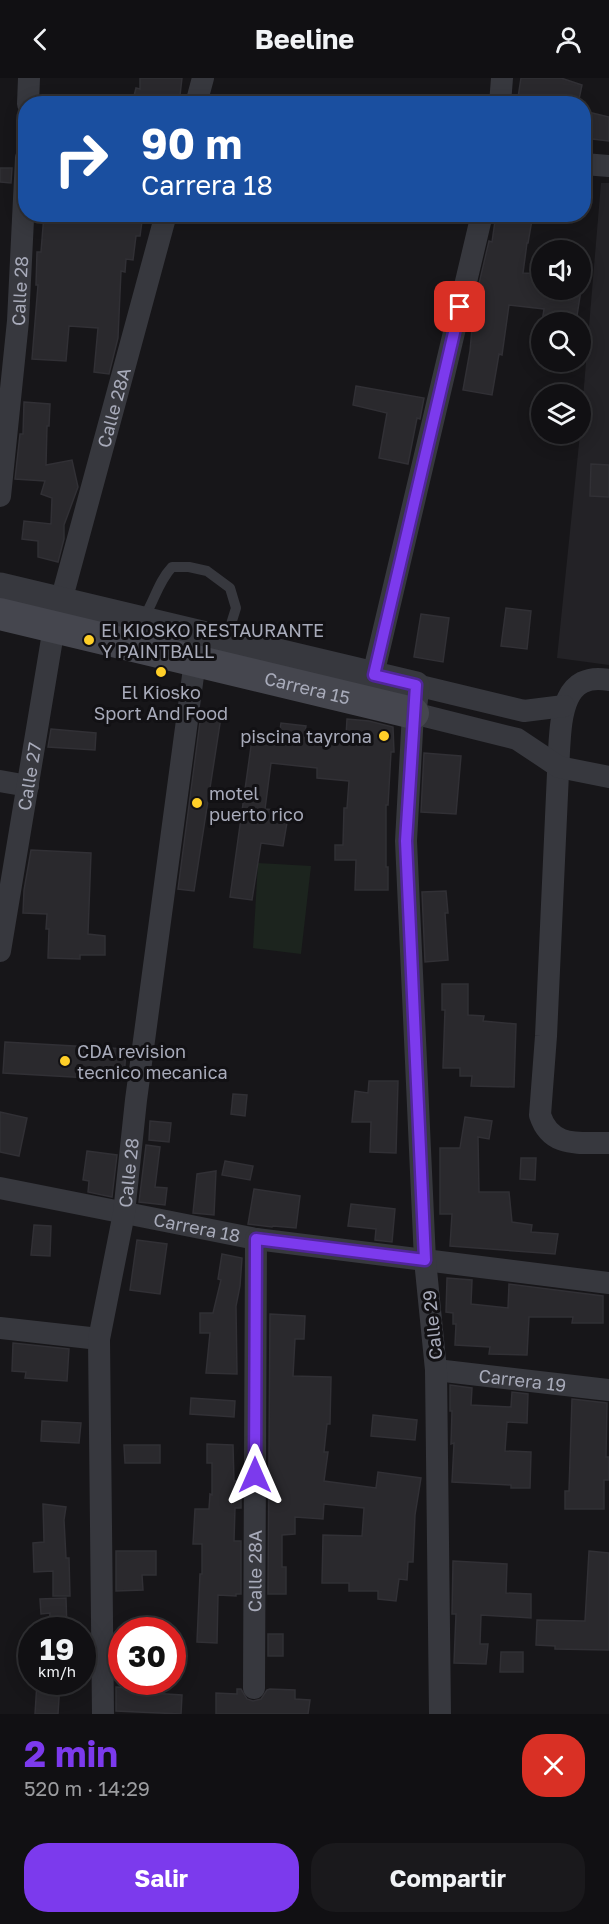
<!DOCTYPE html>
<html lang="es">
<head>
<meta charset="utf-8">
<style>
  :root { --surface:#111013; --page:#1a191c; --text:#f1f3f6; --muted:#9c9da0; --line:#303033; --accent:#7c3aed }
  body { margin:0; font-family:"Golos Text",sans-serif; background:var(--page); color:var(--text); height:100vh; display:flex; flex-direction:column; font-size:22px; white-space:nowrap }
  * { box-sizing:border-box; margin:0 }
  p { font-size:20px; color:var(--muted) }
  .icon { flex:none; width:33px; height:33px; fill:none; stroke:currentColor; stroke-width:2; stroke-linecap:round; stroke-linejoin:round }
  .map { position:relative; height:1636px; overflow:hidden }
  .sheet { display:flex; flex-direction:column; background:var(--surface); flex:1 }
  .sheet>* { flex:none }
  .guide { position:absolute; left:18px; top:18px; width:573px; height:126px; border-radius:24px; box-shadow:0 3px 15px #0003,0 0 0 2px var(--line); background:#1a4fa0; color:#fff; overflow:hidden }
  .controls { position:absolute; left:531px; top:162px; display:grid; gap:12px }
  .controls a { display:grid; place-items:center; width:60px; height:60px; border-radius:50%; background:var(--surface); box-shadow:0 3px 15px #0003,0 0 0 2px var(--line); font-size:30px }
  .speed { position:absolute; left:18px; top:1539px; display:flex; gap:12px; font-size:30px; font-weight:700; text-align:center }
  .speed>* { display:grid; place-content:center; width:78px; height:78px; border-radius:50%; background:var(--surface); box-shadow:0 3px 15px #0003,0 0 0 2px var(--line); line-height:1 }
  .speed small { font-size:15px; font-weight:400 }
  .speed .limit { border:9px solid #d22; background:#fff; color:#111 }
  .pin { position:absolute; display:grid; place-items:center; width:51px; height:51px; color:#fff; margin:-26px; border-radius:12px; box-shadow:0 3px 9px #0006 }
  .me { position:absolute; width:66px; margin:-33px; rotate:0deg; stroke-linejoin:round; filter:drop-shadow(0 0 4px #0008) }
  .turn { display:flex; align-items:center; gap:21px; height:126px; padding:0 24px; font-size:27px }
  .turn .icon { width:78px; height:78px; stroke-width:2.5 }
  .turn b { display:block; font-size:42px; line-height:51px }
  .round { display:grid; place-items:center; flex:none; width:63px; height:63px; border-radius:24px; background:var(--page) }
  .head { display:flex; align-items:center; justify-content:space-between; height:102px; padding:0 24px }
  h1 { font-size:36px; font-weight:700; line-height:45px; color:var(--accent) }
  .primary-button { display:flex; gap:12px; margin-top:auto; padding:12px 24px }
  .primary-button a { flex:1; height:69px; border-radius:24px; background:var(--accent); color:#fff; font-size:24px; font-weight:700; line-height:69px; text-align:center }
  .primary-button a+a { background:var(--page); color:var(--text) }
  header { display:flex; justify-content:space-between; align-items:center; height:78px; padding:0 24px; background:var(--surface); font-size:27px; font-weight:700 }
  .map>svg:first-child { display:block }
</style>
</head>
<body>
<header><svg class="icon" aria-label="back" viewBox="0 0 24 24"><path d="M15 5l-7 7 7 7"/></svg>Beeline<svg class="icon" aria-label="person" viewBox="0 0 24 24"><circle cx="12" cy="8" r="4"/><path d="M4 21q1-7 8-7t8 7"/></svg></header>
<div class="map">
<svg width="609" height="1636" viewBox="0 0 609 1636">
  <rect width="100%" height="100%" fill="#171619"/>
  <path fill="#232226" d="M601,105H609V587L557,580L580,356Z"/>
  <path fill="#1c241e" d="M258,785L311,788L301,876L253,870Z"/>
  <g fill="#2a292d" stroke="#313035" stroke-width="1.5">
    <path d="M140,0H182L179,26H132L136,10L140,11Z"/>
    <path d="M521,0H561L582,7L578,26H517Z"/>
    <path d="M584,33L609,39V63L584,60Z"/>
    <path d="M0,90H12L11,105L0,104Z"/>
    <path d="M44,136H143L140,158H136L133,182L126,181L125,194L121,193L118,260L109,296L94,294L98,250L69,248L66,283L32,281L38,207H36L37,174H41Z"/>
    <path d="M496,136H533L528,165H527L523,195L542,196V212H581L576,244H542L544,231L509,227L502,277L499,276L492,317L463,312L470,273L474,227L489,163L492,164Z"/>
    <path d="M356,308L424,320L420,341L417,340L408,386L379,380L387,335L353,327Z"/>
    <path d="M24,324L50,326L49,348H47L46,387L72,382L78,409L64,447V461L58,484L38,479V463L22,461L24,443L51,446L52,420L41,416L45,403L15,401L20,356H23Z"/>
    <path d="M591,386L609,387V419L590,418Z"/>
    <path d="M506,530L531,533L527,571L501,568Z"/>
    <path d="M421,536L449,540L443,584L414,579Z"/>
    <path d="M201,636L221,639L194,813L178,811Z"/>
    <path d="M347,641L369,643L393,649L394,674H391L388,727H386V789H388V812H355L356,782H335V767H343L344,730H347L349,703L317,700V690L271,685L265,731L289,733L283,768L261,765L252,822L230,819L253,654L279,658L281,645L306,648L305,655L346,658Z"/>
    <path d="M51,651L96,655L95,672L48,669Z"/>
    <path d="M424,675L461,678L456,736L421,734Z"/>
    <path d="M31,772L91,775L88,856L105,858V877H80V881L48,880L49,851H46L47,836L23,835L24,812Z"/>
    <path d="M446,813L448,835H445L448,882L425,884L422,814Z"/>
    <path d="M442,906H468V937L484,938L483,943L516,946L514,1009L471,1008L472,998H460V990H443L445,932H442Z"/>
    <path d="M5,964L126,971L124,1002L3,995Z"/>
    <path d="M369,1003H398L396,1075L370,1074L371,1044H352L355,1013L368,1015Z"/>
    <path d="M233,1016L247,1017L245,1038L231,1036Z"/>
    <path d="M0,1034L27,1040L19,1078L0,1074Z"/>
    <path d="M465,1039L492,1043L489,1061L478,1059L479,1114H509L512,1144L532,1147L531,1154L558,1156L555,1176L450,1168L452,1136H440V1070H460Z"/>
    <path d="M150,1043L171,1045L169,1064L149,1062Z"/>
    <path d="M146,1067L160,1069L155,1109L167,1110L165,1127L139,1124Z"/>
    <path d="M87,1073L117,1077L112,1119L88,1114L89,1103L83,1102Z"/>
    <path d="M521,1080H536L535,1102L520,1101Z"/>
    <path d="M225,1083L253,1088L250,1102L222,1097Z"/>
    <path d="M216,1093L214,1137L193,1135L197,1096Z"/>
    <path d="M254,1111L300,1118L296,1150L273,1148L272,1149L248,1146Z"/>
    <path d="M351,1126L395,1131L392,1164L375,1162L376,1151L348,1148Z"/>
    <path d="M34,1147L51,1148L50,1178L31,1177Z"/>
    <path d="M137,1162L167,1166L160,1216L130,1212Z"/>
    <path d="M222,1176L242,1180L240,1208L236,1228L237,1296L206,1295L210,1255H200V1235H213L221,1202L218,1201Z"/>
    <path d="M447,1200L472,1202L471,1226L508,1230L509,1206L603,1218V1245H572L573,1239H529L527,1277L489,1276L490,1269L455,1267L456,1246H453V1235L446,1234Z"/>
    <path d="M270,1236L305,1238L304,1261H295L293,1298L331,1299L330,1346H327L324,1374H328L324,1403L376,1410L378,1394L421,1400L415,1437L413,1484H408L407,1502L399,1501L396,1523L378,1521V1513H349V1505H322L323,1457L362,1458L364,1430L324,1426L323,1441L295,1439V1456L282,1457V1489H286V1516H268Z"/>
    <path d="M13,1265L69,1271L67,1303L25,1300L26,1294L12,1293Z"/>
    <path d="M450,1307L472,1310L471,1327L511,1329L512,1314L528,1316L527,1345L507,1344L505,1373L531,1374L530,1410H511V1407L452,1404L454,1365L451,1366L452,1333H450Z"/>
    <path d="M191,1320L235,1323L234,1339L190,1336Z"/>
    <path d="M572,1321L607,1325L606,1379H609V1402H604V1431H565V1413H569Z"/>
    <path d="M373,1337L417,1342L415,1362L371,1358Z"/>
    <path d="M42,1343L81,1345L79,1365L41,1363Z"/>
    <path d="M207,1366L233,1367L234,1403H241V1430H235L234,1463H241V1516H236V1518L218,1517L217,1565L197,1564L200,1496H202V1466H193L195,1431H209L210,1416L212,1417V1385H207Z"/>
    <path d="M124,1367H160V1385H125Z"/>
    <path d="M43,1426L66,1429L64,1442L66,1480H69L70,1518H53V1493L34,1494L33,1465L44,1464Z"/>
    <path d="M116,1473H156V1497H142L143,1512L116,1513Z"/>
    <path d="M589,1473L609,1475V1572L555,1571V1568L536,1567L537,1542L585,1543Z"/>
    <path d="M453,1483L507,1486L506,1515L531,1516V1540L481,1537L480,1566H488L486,1586L454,1585L456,1536H452Z"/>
    <path d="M66,1520L67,1552H49L50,1535L41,1536L40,1521Z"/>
    <rect x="268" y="1556" width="15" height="22"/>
    <path d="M501,1574H523V1594H500Z"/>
    <path d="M37,1604H60L58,1636H35Z"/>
    <path d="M116,1609L134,1610V1614L182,1617L181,1636L116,1633Z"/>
    <path d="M237,1611H241L247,1621L253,1623L261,1621L267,1612L270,1611L295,1612V1621L310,1622L308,1636H216V1615L237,1616Z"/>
  </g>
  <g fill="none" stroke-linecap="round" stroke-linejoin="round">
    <path stroke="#37383e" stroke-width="10" d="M143,541C154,524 158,504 172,489H189L207,493L230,510L236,530L226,562"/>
    <g stroke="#37383e" stroke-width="22">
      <path d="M28,26L29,0"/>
      <path d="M196,26L203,0"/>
      <path d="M500,26L502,0"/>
      <path d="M584,86L609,88"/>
      <path id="s1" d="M0,418L18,243L26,80"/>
      <path d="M609,602C562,593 561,641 559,673L546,958L540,1037C551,1071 580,1064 609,1065"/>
      <path d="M416,607L524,633L564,628"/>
      <path d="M369,614L482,136"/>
      <path d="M0,703L28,708"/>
      <path id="s2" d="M0,873L54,549L166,136"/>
      <path id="s3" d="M0,1110L256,1161L609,1205"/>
      <path d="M0,1250L99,1261"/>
      <path id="s4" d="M436,1292L609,1312"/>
      <path id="s5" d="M254,1610L256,1161"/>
      <path id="s6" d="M103,1636L99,1261L124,1135L136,1022L197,568"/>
      <path d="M440,1636L436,1292L425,1182L406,763L413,635L517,661L559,689L609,699"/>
    </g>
    <path stroke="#37383e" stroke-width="27" d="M0,508L416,607L413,635"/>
    <path stroke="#45464e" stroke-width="32" id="s7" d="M0,536L413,635"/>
  </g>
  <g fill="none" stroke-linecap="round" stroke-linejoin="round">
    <g stroke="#51269a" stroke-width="15">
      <path id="route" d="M255,1397L256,1161L425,1182L406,763L416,607L374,597L460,229"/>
    </g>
    <use href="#route" stroke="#7c3aed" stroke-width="10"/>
  </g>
  <g fill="#ffcf28" stroke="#121114" stroke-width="2">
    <circle cx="89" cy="562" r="6"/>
    <circle cx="161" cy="594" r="6"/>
    <circle cx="384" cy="658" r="6"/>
    <circle cx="197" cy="725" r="6"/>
    <circle cx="65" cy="983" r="6"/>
  </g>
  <g text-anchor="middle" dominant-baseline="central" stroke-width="6" stroke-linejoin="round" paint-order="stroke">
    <g font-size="18" fill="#a8abba" stroke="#121114">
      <text stroke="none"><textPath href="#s1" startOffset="206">Calle 28</textPath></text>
      <text stroke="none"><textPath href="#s2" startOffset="556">Calle 28A</textPath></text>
      <text stroke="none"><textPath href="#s7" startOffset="316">Carrera 15</textPath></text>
      <text stroke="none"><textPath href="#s2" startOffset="177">Calle 27</textPath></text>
      <text stroke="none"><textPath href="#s6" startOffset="544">Calle 28</textPath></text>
      <text stroke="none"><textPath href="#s3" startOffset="201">Carrera 18</textPath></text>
      <text transform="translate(432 1247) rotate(-96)">Calle 29</text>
      <text stroke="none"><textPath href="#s4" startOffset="87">Carrera 19</textPath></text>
      <text stroke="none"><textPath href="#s5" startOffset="117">Calle 28A</textPath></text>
    </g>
    <g font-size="18" fill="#a8abba" stroke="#121114" text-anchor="start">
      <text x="101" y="552">El KIOSKO RESTAURANTE<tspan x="101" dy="21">Y PAINTBALL</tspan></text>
      <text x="161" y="614" text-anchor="middle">El Kiosko<tspan x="161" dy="21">Sport And Food</tspan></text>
      <text x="372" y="658" text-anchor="end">piscina tayrona</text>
      <text x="209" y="715">motel<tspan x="209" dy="21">puerto rico</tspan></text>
      <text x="77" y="973">CDA revision<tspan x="77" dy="21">tecnico mecanica</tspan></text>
    </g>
  </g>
</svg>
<div class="controls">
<a><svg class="icon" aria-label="sound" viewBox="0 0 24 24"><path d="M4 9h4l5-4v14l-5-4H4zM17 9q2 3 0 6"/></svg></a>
<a><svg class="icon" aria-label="search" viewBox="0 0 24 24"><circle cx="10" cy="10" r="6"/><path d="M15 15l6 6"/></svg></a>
<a><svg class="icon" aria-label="layers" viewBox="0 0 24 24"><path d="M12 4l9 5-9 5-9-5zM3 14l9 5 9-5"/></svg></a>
</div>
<div class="speed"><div>19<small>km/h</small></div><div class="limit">30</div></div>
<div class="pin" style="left:460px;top:229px;background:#d93025"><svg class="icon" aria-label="arrive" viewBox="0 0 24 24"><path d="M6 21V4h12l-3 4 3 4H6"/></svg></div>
<svg class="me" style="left:255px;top:1397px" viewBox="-20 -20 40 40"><path d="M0-17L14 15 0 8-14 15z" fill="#7c3aed" stroke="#fff" stroke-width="4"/></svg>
<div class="guide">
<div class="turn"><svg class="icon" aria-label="right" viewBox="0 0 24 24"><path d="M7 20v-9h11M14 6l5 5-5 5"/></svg><div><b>90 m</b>Carrera 18</div></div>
</div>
</div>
<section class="sheet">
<div class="head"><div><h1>2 min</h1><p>520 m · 14:29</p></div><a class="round" style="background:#d93025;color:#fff"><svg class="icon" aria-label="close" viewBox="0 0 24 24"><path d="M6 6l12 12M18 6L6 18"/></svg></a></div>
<div class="primary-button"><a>Salir</a><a>Compartir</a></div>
</section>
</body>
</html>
